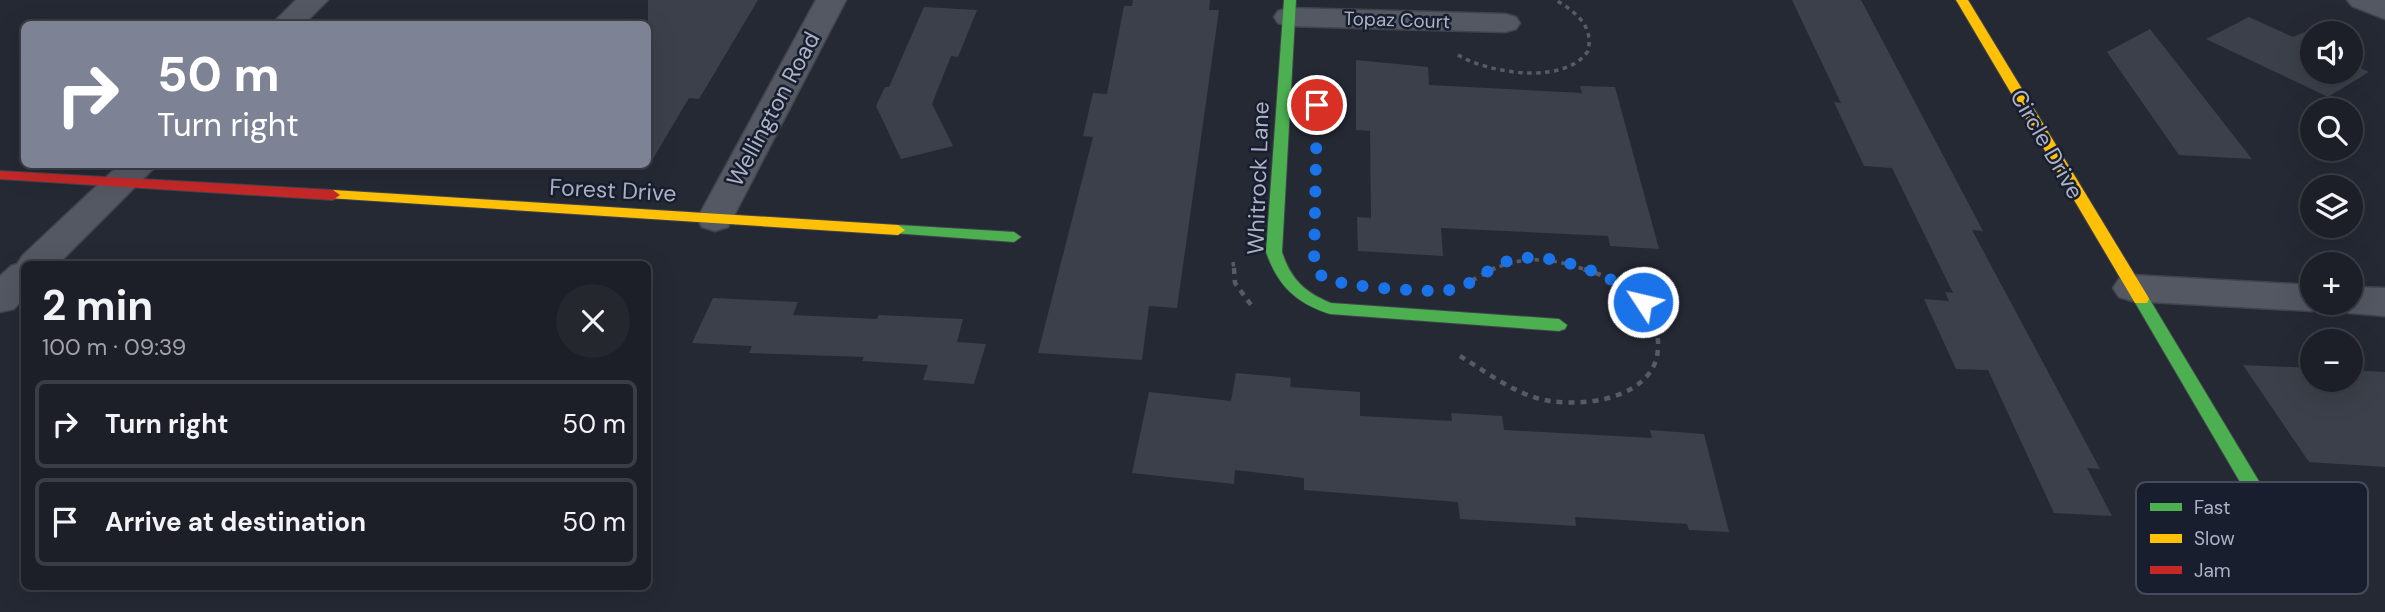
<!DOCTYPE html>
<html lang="en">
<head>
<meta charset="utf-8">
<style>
  :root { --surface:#1c1f27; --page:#25272f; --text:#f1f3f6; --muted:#a0a2a7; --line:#3a3d44 }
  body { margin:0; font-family:"DM Sans",sans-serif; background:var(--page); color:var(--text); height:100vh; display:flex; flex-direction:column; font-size:26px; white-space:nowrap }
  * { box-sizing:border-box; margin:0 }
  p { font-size:23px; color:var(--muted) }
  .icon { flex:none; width:38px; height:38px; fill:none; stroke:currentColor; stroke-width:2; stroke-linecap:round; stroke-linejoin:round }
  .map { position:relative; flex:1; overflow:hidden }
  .side { position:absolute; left:21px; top:261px; width:630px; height:329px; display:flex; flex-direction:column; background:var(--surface); border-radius:10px; box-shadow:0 7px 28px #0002,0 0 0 2px var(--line) }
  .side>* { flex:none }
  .guide { position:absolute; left:21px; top:21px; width:630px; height:147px; border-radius:10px; box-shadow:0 7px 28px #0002,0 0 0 2px var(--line); background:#7d8394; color:#fff; overflow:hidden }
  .controls { position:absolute; left:2300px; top:21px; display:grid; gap:14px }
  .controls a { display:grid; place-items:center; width:63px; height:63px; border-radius:50%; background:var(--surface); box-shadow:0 7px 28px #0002,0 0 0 2px var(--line); font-size:35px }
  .pin { position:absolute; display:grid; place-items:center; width:60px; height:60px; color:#fff; margin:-30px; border:4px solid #fff; border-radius:50%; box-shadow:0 2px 7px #0007 }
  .me { position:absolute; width:77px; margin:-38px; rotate:305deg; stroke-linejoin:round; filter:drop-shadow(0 0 5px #0008) }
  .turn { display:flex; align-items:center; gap:24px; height:147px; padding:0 21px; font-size:32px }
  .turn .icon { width:91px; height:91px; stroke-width:2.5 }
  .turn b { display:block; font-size:49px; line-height:60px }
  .round { display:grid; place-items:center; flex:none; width:74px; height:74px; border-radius:37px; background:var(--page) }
  .headline { display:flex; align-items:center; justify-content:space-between; height:119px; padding:0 21px }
  h1 { font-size:42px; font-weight:700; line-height:52px }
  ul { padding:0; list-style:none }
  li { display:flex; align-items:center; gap:21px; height:88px; margin:0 14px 10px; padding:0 7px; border:4px solid var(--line); border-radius:10px }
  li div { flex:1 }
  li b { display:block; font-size:26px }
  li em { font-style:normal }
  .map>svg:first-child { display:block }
</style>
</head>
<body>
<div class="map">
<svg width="2385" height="612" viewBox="0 0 2385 612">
  <rect width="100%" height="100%" fill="#252934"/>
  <g fill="#3c404a">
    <path d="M648,0H758L699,99L689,98L648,167Z"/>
    <path d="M1133,0H1210L1209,10H1219L1177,308L1149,306L1142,360L1038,353L1093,137L1083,136L1093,93L1107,94L1124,6H1132Z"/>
    <path d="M1792,0H1861L1983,231L1972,230L2100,469L2087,468L2112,516L2054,513L1988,370L1956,369L1924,299L1949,301L1945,292L1953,293L1892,168L1864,166L1834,102L1841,103Z"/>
    <path d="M924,7L977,10L958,57L951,56L932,104L953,146L901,159L876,106L885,87H889Z"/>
    <path d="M2249,17L2293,37L2312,29V72H2350V63L2369,72L2328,97L2206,39Z"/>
    <path d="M2150,29L2252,159L2179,155L2107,52Z"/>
    <path d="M1356,60L1428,67L1429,85L1582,93L1580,86L1615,87L1659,249L1610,246L1608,236L1441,228L1443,256L1358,251L1357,217L1371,218L1370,131L1356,130Z"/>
    <path d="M713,298L798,302L793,315L877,319L879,315L963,319L957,342L986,344L974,384L923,380L928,365L862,361L864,357L749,353L752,346L692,343Z"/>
    <path d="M2243,365L2312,368V380H2350V370L2385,372V467L2309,462Z"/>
    <path d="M1236,373L1291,378L1290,387L1360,392V416L1452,421L1451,413L1502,416L1504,430L1652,438L1650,430L1704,434L1729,532L1689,530L1687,524L1575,517L1576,526L1460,519L1458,502L1304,490V478L1235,470L1234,484L1132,473L1149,392L1231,401Z"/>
  </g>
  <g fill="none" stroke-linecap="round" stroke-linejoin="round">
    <g stroke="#41444d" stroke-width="3">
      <g id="street">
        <path d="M296,0H328L304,24H272Z"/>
        <path d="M816,0H846L728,227L715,231L702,227L697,219Z"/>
        <path d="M2347,0H2385V19L2352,6Z"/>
        <path d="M1289,8L1505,14L1516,17L1520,23L1516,29L1505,32L1289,26L1278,23L1274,17L1278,11Z"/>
        <path d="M120,164H158L58,264H24V297L14,309L0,312V276L11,266L17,264L23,255Z"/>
        <path d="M2132,275L2312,285V303H2328L2326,308L2312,311L2132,301L2119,297L2113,288L2119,279Z"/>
        <path d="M2350,287L2385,288V316L2350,313L2336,310L2332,303H2350Z"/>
      </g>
    </g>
    <g stroke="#41444d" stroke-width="2">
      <g id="fast">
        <path d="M1284,0H1296L1282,252C1291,279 1304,292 1331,303L1559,319L1567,325L1565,329L1559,331L1330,314C1296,303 1278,286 1266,252Z"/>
        <path d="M898,225L1014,232L1021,237L1014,242L893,233L891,230Z"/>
        <path d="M2141,293L2147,295L2281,518L2283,523L2281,528L2274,531L2267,528L2133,299Z"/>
      </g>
    </g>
    <g stroke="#41444d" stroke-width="2">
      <g id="slow">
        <path d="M1956,0H1968L2147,295L2149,299L2147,303H2135Z"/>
        <path d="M333,190L898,225L905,230L898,235L328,198L326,195L328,192Z"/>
      </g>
    </g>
    <g stroke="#41444d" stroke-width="2">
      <path id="jam" d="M0,171L333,190L340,195L333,200L0,179Z"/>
    </g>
    <g stroke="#575b64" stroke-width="3.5" stroke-dasharray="4.5 4.5" stroke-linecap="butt">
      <path d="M1458,55C1488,73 1565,86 1588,51C1594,25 1575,12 1556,0"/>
      <path d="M1233,262L1234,270"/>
      <path d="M1491,270C1525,255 1552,258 1586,270"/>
    </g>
    <g stroke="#575b64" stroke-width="4.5" stroke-dasharray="6 6" stroke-linecap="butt">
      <path d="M1234,268L1235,283L1254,309"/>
      <path d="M1471,281L1495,268"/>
      <path d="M1460,356C1488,373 1517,396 1550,401C1595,408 1668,393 1657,334C1654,320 1646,303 1635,293C1621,280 1599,275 1581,268"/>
    </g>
    <use href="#street" fill="#545862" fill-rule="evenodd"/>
    <use href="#fast" fill="#4caf50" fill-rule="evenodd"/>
    <use href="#slow" fill="#ffc107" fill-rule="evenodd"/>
    <use href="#jam" fill="#c62828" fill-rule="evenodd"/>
  </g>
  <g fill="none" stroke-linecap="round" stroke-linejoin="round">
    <path stroke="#1a73e8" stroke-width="12" stroke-dasharray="0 21.6" d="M1317,105L1314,264C1317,271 1320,276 1327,279C1346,287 1437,294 1456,289C1475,283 1489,267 1508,261C1546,248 1616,275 1643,302"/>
  </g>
  <g text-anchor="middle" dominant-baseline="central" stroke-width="5" stroke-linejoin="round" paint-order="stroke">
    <g font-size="19" fill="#adb3c7" stroke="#181e2e">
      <text transform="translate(1397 20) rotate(2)">Topaz Court</text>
    </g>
    <g font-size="23" fill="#adb3c7" stroke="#181e2e">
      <text transform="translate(773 109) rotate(-62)">Wellington Road</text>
      <text transform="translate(2047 144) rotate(60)">Circle Drive</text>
      <text transform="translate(1258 178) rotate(-88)">Whitrock Lane</text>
      <text transform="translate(613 190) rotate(3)">Forest Drive</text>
    </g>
  </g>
  <rect x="2136" y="482" width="232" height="112" rx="10" fill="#181e2e" stroke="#454b5c" stroke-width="2"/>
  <rect x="2150" y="503" width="32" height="8" fill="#4caf50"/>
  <rect x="2150" y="534" width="32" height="9" fill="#ffc107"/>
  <rect x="2150" y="566" width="32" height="8" fill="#c62828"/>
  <g font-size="19" fill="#adb3c7">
    <text x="2194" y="514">Fast</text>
    <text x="2194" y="545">Slow</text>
    <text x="2194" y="577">Jam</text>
  </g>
</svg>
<div class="controls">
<a><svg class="icon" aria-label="sound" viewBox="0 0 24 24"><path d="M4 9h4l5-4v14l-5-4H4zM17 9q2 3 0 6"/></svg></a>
<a><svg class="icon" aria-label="search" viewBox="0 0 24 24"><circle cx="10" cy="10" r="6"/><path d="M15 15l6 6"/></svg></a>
<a><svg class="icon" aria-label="layers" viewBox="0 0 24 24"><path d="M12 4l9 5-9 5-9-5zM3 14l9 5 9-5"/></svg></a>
<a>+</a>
<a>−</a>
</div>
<div class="pin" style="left:1317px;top:105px;background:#d93025"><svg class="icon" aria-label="arrive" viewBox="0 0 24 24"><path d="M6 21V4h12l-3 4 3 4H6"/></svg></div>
<svg class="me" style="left:1643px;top:302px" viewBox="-20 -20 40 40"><circle r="17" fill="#1a73e8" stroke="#fff" stroke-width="3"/><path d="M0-11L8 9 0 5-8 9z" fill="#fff"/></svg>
<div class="guide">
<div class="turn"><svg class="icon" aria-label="right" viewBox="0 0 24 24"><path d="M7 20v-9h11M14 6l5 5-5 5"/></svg><div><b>50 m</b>Turn right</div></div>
</div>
<section class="side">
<div class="headline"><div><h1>2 min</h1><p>100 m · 09:39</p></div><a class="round"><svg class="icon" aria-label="close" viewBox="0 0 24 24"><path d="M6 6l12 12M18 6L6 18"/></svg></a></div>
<ul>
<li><svg class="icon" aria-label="right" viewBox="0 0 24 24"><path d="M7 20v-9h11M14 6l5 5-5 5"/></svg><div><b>Turn right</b></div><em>50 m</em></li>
<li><svg class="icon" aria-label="arrive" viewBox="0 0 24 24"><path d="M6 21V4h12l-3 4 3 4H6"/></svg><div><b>Arrive at destination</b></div><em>50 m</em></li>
</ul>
</section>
</div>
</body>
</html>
